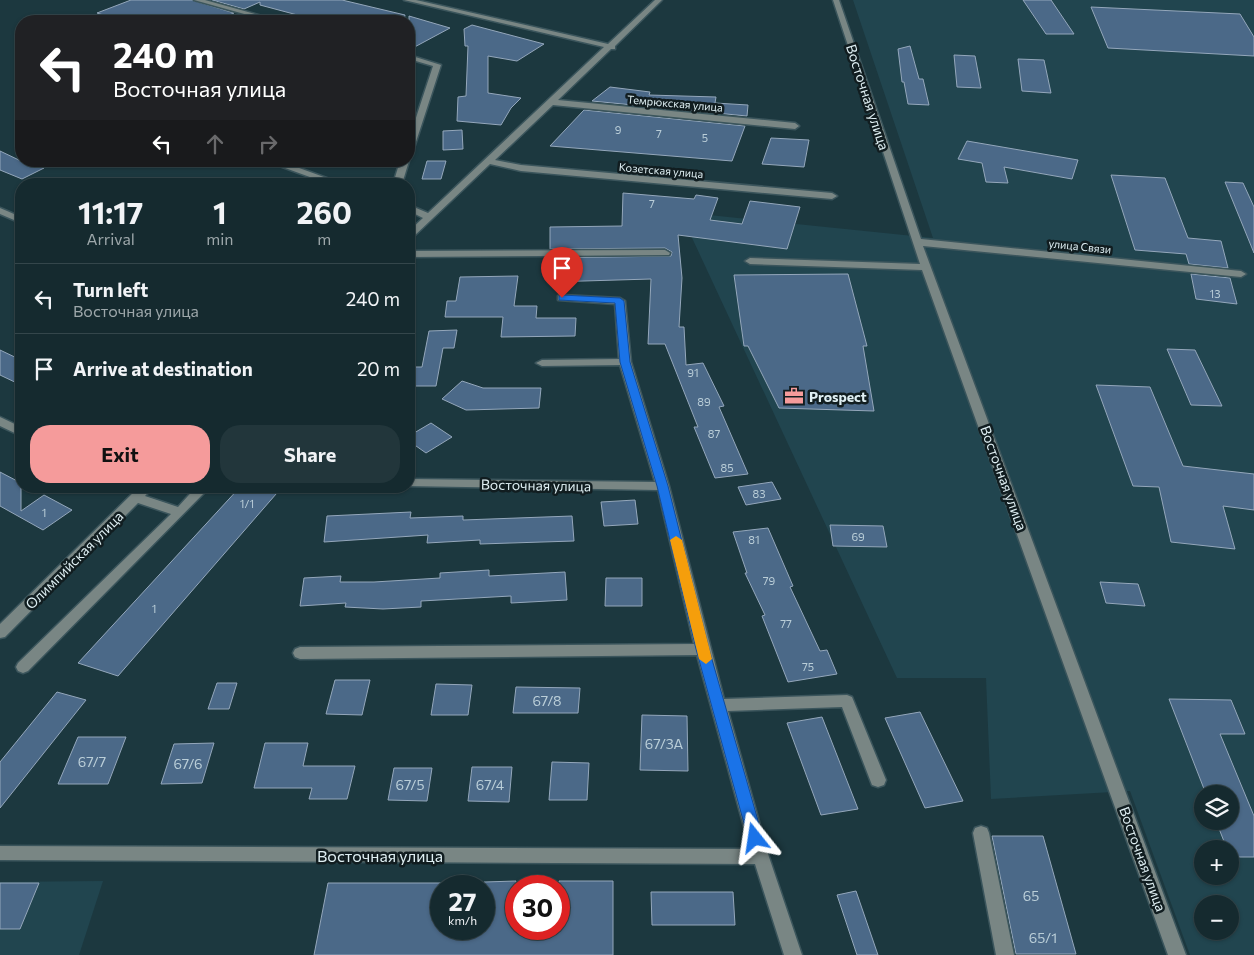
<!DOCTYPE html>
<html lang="en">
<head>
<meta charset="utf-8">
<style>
  :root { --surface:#152a2f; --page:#22363b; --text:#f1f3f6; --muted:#9da7aa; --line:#34464b; --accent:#f59b9b }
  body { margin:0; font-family:Commissioner,sans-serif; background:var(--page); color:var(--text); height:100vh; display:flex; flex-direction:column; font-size:19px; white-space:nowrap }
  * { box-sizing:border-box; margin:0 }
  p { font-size:16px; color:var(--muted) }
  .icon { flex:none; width:28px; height:28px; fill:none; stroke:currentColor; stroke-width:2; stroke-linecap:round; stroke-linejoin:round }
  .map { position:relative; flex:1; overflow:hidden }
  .sheet { position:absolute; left:15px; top:178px; width:400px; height:315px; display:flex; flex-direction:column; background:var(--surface); border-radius:20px; box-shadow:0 1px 4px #0004,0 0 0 1px var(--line) }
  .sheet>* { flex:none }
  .banner { position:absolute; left:15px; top:15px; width:400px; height:152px; border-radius:20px; box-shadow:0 1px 4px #0004,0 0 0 1px var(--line); background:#202124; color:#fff; overflow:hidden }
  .fabs { position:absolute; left:1194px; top:785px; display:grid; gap:10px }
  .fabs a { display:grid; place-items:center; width:45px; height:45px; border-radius:50%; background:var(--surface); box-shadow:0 1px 4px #0004,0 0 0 1px var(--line); font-size:25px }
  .speed { position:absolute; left:430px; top:875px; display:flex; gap:10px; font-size:25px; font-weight:700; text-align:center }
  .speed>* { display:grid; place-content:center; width:65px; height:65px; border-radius:50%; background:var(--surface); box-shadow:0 1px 4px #0004,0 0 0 1px var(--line); line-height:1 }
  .speed small { font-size:12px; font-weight:400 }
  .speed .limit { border:8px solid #d22; background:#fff; color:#111 }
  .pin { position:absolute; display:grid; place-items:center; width:42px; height:42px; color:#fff; margin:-51px -21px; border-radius:50% 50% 50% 0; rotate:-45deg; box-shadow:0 0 5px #0007 }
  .pin .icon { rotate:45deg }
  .me { position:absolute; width:55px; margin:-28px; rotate:345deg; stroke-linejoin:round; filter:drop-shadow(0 0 4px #0008) }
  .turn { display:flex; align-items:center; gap:18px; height:105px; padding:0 15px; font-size:22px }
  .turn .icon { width:65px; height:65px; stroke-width:2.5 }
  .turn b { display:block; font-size:35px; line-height:42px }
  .lanes { display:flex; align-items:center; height:48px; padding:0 15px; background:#0003; justify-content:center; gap:25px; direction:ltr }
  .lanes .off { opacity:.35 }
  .eta { display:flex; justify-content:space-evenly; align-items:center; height:85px; text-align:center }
  .eta b { font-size:30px; font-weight:700; line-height:35px }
  .cta { display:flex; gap:10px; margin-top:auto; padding:10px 15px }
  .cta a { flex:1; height:58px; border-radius:20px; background:var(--accent); color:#111; font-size:20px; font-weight:700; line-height:58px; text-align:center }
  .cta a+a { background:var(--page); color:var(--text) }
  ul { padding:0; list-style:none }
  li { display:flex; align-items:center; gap:15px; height:70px; padding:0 15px; border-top:1px solid var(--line) }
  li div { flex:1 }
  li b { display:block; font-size:19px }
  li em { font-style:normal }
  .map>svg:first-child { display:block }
</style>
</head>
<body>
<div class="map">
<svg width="1254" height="955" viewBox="0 0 1254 955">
  <rect width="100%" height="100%" fill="#1c383f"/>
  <g fill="#21454f" fill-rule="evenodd">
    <path d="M853,0H1254V955H1190L1130,791L991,799L986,678H897L680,212L933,238ZM1202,794H1230V821H1202ZM1202,849H1230V876H1202ZM1202,904H1230V931H1202Z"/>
    <path d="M103,881L79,955H0V882Z"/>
  </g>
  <g fill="#4b6988" stroke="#94a7bb">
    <path d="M131,0H192L234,13L215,21H123L97,13Z"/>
    <path d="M212,0H342L405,15L404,21H320L260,5V2L244,9Z"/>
    <path d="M1023,0H1051L1074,34H1046Z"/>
    <path d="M1091,7L1240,14L1254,37V56L1108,48Z"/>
    <path d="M409,16L450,28L409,50Z"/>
    <path d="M472,25L544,44L517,61L488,56V93L521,98L511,108L501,125L457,121L458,97L466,96L468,46H465L464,29Z"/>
    <path d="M910,46L919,79H923L929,105L908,104L904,82H902L898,49Z"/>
    <path d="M954,55L975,56L981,88L957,87Z"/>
    <path d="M1018,59L1044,60L1051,93L1022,91Z"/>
    <path d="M610,87L650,92L649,95L716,97L715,103L748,105L747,116L592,101Z"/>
    <path d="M584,110L745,126L732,161L550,146Z"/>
    <path d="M462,130L463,149L443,150V131Z"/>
    <path d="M771,138L809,140L804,167L762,164Z"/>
    <path d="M967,141L1078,160L1072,179L1004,167L1008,183L986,182L982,163L958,159Z"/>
    <path d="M0,151L21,161L44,168L22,179L0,170Z"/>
    <path d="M427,161H446L441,179H422Z"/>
    <path d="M1111,175L1165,178L1188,238L1221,241L1228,268L1189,264L1186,254L1135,250Z"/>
    <path d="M1225,182L1243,183L1254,207V253Z"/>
    <path d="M623,193L694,199L696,195L718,198L710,220L742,224L750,201L800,207L787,249L678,235L682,278L679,327H684L686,365L703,363L724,406L719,407L748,474L715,478L694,427H698L665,344H648L651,279L550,282V258L671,256L672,252L665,248L550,249V227L622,226Z"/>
    <path d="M848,274L867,346H863L874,411L779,408L748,346H744L734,275Z"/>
    <path d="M1191,274L1230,278L1237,304L1196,299Z"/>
    <path d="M518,276L514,306H537L536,318H576L575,336L501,337L503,317H445L447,301H456L460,277Z"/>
    <path d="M457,330L454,348H443L436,386H415L409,383V367H422L429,331Z"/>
    <path d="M1167,349L1195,350L1222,406L1191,405Z"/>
    <path d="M0,350L21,360V385L0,375Z"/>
    <path d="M462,381L483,388H541L539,408L466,410L442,399Z"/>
    <path d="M1096,385L1150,387L1183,466L1254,474V510L1223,506L1235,549L1171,542L1159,487L1133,486Z"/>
    <path d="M431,423L452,437L426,453L409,441V436Z"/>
    <path d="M0,472L21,483V511L44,495L72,510L43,530L0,506Z"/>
    <path d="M772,482L781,499L746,505L738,487Z"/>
    <path d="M241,486H283L118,676L78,663Z"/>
    <path d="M635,500L638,524L604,526L601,502Z"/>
    <path d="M411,512L410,518L463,516V520L572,516L574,541L480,544V540L427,543L428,535L324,542L327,516Z"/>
    <path d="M830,525L883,526L887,547L833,546Z"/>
    <path d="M768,528L793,586L790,587L820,651L827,650L837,674L788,682L762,616L765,615L745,573H747L733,532Z"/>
    <path d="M489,570V576L565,572L567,600L511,603V596L421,601V607L383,609L345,607L346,603L300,606L304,578L341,576L340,582H374L440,578V573Z"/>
    <path d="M606,578H642V606H605Z"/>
    <path d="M1100,582L1138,584L1145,606L1106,603Z"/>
    <path d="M335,680H370L362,715L326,714Z"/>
    <path d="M217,683H237L229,709H208Z"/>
    <path d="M436,684L472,685L468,715H431Z"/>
    <path d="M516,687L580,688L578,713H513Z"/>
    <path d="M57,692L86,700L0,808V762Z"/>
    <path d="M1169,699L1231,700L1245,734H1220L1254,816V857H1230V849H1227L1216,821H1230V794H1206Z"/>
    <path d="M920,712L963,801L925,808L885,718Z"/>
    <path d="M642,715L687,716L688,771L640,770Z"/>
    <path d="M822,717L858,809L821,815L787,723Z"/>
    <path d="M78,737H126L108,784H58Z"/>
    <path d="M214,743L202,783L161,784L174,744Z"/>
    <path d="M265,743H308L303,766H355L347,799H309L312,788H254Z"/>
    <path d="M552,762L589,763L587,800H549Z"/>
    <path d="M472,767H512L509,802L468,801Z"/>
    <path d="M394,768H432L427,801L388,800Z"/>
    <path d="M992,836H1043L1076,954H1016Z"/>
    <path d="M516,881V929H559V881H613V955H314L328,883H441V929H484V882Z"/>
    <path d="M0,883H39L20,929H0Z"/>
    <path d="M856,891L878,955H857L837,895Z"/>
    <path d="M651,892H733L735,925H652Z"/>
  </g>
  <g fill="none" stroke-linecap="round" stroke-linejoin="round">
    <g stroke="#3b555c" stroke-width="3">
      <g id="minor">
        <path d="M194,0H205L280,21H269Z"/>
        <path d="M404,0H416L608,44L655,0H662L615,46V49H611L558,100L795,123L799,126L795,129L553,105L495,160L521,165L832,193L837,196L832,199L521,171L490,164L412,238L409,239V231L423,218L409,211V205L428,213L604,47Z"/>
        <path d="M833,0H839L921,239L1241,271L1246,274L1241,277L923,246L1186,955H1168L922,270L750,264L745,261L750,258L920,264Z"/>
        <path d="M409,55L441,65L413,151L409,154V139L433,66L409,59Z"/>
        <path d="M409,160V161L402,184H393L400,161Z"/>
        <path d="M266,161H280L343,184H329Z"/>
        <path d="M0,208L21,217V223L0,214Z"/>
        <path d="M665,250L670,253L669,255L409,257V251Z"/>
        <path d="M562,295L620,298L625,301L631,362L669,486L724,699L847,695L852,697L886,780L884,785L878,787L872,785L842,707L728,711L769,857L802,955H784L755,864L0,860V846L750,849L697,655L300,659L295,657L293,653L295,649L300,647L694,644L658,490L406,486H409V479L655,482L620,365L542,366L536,363L542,360L619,359L615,304L558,300V296Z"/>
        <path d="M0,417L21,427V436L0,426Z"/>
        <path d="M140,486H154L145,496L178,507L197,486H211L28,671L23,673L18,671L16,667L18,663L171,514L138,503L5,637L0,638V624Z"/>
        <path d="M981,826L987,828L989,833L1014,955H996L973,833L975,828Z"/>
      </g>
    </g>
    <use href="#minor" fill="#798684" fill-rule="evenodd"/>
  </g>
  <path fill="#1a73e8" stroke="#114b97" d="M562,295L620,298L624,301L630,362L668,486L709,649L763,838L761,843L755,845L750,843L748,838L696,649L657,486L620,362L615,303L559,300V296Z"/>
  <path fill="#f59e0b" d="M676,536L682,540L712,659L706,664L699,659L670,540Z"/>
  <defs>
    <g id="office-bare" transform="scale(1.5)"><path d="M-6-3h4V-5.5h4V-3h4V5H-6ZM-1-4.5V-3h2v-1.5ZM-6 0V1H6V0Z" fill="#f59b9b" stroke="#111d20" stroke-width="2.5" paint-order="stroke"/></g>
  </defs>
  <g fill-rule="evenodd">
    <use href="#office-bare" x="794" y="396"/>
  </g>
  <g text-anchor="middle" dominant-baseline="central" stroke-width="5" stroke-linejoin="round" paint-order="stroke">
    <g font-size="11" fill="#dfeff3" stroke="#111d20">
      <text transform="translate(675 103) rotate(5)">Темрюкская улица</text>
      <text transform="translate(661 170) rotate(5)">Козетская улица</text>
      <text transform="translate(1080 246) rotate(6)">улица Связи</text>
    </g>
    <g font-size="11" fill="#baced8">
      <text x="618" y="129">9</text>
      <text x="659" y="133">7</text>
      <text x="705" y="137">5</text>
      <text x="652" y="203">7</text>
      <text x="1215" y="293">13</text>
      <text x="693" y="372">91</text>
      <text x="704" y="401">89</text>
      <text x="714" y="433">87</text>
      <text x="727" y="467">85</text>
      <text x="759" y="493">83</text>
      <text x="247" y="503">1/1</text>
      <text x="44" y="512">1</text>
      <text x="858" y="536">69</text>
      <text x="754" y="539">81</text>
      <text x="769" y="580">79</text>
      <text x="154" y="608">1</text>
      <text x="786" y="623">77</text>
      <text x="808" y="666">75</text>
    </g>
    <g font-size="14" fill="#dfeff3" stroke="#111d20">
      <text transform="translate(868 97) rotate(72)">Восточная улица</text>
      <text transform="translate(1004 478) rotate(70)">Восточная улица</text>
      <text transform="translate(536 485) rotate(1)">Восточная улица</text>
      <text transform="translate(74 560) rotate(-45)">Олимпийская улица</text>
      <text transform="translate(1143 859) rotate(70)">Восточная улица</text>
    </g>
    <g font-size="14" font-weight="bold" fill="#dfeff3" stroke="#111d20" text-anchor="start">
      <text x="809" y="396">Prospect</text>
    </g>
    <g font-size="14" fill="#baced8">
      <text x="547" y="700">67/8</text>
      <text x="664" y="743">67/3А</text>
      <text x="92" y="761">67/7</text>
      <text x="188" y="763">67/6</text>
      <text x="410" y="784">67/5</text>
      <text x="490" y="784">67/4</text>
      <text x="1031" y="895">65</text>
      <text x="1043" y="937">65/1</text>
    </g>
    <g font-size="16" fill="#dfeff3" stroke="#111d20">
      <text x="380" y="855">Восточная улица</text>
    </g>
  </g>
</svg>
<div class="fabs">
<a><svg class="icon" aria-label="layers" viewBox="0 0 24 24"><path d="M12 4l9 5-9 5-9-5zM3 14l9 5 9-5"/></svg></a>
<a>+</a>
<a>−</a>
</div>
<div class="speed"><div>27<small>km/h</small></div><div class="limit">30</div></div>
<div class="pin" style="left:562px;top:298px;background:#d93025"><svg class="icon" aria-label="arrive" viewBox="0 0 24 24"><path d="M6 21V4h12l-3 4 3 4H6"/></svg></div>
<svg class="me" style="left:755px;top:838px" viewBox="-20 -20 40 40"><path d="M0-17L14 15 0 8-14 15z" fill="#1a73e8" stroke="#fff" stroke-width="4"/></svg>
<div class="banner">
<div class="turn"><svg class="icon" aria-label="left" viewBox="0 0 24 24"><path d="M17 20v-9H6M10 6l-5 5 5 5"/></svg><div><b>240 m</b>Восточная улица</div></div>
<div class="lanes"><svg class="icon" aria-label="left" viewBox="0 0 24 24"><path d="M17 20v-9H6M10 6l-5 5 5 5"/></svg><svg class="icon off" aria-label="ahead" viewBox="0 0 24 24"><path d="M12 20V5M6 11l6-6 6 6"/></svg><svg class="icon off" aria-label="right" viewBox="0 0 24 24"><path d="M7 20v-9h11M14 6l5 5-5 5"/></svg></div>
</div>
<section class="sheet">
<div class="eta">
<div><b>11:17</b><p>Arrival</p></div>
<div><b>1</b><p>min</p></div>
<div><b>260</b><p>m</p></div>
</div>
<ul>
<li><svg class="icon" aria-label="left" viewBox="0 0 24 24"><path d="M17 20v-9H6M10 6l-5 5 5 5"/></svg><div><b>Turn left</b><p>Восточная улица</p></div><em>240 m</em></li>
<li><svg class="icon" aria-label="arrive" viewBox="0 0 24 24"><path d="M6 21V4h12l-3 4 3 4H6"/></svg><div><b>Arrive at destination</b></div><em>20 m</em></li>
</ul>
<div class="cta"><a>Exit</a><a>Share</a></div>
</section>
</div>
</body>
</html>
